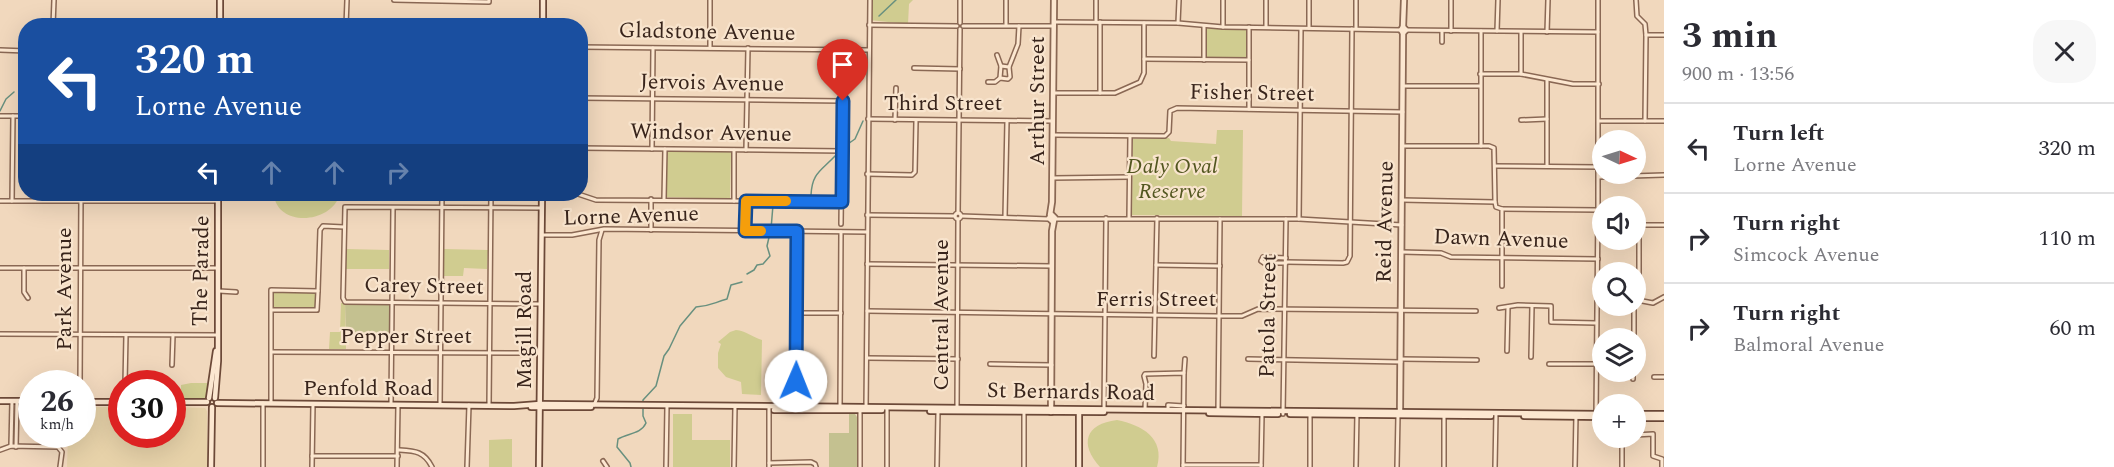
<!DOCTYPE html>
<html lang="en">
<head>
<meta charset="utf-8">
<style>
  :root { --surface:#fff; --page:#f7f7f7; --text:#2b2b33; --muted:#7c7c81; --line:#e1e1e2 }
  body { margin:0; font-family:Spectral,serif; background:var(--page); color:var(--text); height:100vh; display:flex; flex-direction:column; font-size:22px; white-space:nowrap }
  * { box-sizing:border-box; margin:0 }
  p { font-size:20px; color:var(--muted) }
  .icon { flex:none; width:33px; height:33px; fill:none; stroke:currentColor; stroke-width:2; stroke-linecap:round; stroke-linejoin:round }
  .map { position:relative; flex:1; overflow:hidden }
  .drawer { display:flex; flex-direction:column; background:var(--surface); width:450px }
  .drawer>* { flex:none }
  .guide { position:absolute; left:18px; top:18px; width:570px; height:183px; border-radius:24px; box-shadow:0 6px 24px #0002; background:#1a4fa0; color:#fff; overflow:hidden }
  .needle { width:39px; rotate:94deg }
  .controls { position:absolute; left:1592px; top:130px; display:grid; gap:12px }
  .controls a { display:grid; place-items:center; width:54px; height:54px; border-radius:50%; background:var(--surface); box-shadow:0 6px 24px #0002; font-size:30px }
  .speed { position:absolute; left:18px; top:370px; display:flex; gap:12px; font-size:30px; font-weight:700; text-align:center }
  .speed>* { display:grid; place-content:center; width:78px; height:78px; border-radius:50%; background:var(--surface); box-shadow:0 6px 24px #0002; line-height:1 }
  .speed small { font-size:15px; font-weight:400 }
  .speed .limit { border:9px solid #d22; background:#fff; color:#111 }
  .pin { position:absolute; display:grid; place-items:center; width:51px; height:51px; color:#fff; margin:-62px -26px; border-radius:50% 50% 50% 0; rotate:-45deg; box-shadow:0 0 6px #0007 }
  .pin .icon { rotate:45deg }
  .me { position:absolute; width:66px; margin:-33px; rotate:1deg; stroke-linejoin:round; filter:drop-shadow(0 0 4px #0008) }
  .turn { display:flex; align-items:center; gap:21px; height:126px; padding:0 18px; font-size:27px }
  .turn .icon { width:78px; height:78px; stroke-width:2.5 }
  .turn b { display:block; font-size:42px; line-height:51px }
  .lanes { display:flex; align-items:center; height:57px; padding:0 18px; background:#0003; justify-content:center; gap:30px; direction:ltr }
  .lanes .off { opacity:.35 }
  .round { display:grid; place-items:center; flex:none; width:63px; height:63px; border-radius:24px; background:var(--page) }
  .head { display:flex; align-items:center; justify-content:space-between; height:102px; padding:0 18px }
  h1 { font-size:36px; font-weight:700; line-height:45px }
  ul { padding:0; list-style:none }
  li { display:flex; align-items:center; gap:18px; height:90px; padding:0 18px; border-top:2px solid var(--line) }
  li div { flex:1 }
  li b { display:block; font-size:22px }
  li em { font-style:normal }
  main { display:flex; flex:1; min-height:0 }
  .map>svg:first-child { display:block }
</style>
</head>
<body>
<main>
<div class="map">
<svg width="1664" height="467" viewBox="0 0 1664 467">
  <rect width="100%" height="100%" fill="#f1d8bd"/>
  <path fill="#e7d2a9" d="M83,407H121L122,435H172L173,407L205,408L207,411V467H67L68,435H82Z"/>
  <g fill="#d0cc90">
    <path d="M870,0H913L909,4L908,24L869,20Z"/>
    <path d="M1204,26L1249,27V60H1204Z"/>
    <path d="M1217,130H1243L1242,216L1132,215L1133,139L1169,138L1171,141L1216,144Z"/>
    <path d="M666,150L731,152L730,199L666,197Z"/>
    <path d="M274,194H340C331,225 276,227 274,194Z"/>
    <path d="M346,249L389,250V269H345Z"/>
    <path d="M444,249L488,250L487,269L464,268L463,276H443Z"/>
    <path d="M277,291L315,292L316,309H275L272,306V294Z"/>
    <path d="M341,303H345L346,349H329L330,332H340Z"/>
    <path d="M736,330C746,331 752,337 762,340L761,395L742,394L741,382L726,377L718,368V353L721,344L718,342L730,332Z"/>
    <path d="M191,383H207V396L205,399H181V385Z"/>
    <path d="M673,414H692V440H730V467H673Z"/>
    <path d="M1117,420C1142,425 1165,438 1157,467H1100C1079,444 1085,424 1117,420Z"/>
    <path d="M512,439V467H489V440Z"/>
  </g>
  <g fill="#c4c190">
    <path d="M345,303L389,304V334L346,333Z"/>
    <path d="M849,413L855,414L857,417V467H829V433H849Z"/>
  </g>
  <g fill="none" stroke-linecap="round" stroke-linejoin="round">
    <g stroke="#68907f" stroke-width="1.5">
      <path d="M879,16L896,0"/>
      <path d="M871,45V32"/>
      <path d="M23,76L26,72"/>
      <path d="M0,111L6,99L14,92"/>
      <path d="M845,146L855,139L863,121"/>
      <path d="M811,195C812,173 821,171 835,156"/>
      <path d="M771,229L773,205"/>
      <path d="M747,274L754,270L757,265L763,264L770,256L767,246L770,233"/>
      <path d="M643,403V400L656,386L664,356L669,349L680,326L696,307C711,306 713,303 727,299L731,285L742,282"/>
      <path d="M631,467L630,463L617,447L618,439C628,433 641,434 646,423L643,416V409"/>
    </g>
    <g stroke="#8a6854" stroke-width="6">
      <g id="minor">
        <path d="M394,0L489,2V0"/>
        <path d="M1636,0L1637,16L1645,24L1646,35L1645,121"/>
        <path d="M1055,22L1178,23L1223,27L1401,30"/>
        <path d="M1096,22V0"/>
        <path d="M960,23V0"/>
        <path d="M1178,23L1179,0"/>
        <path d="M869,25L957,26"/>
        <path d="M1006,25V0"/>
        <path d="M53,26L54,0"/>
        <path d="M346,26L347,0"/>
        <path d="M963,26H1054"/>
        <path d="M1223,27V0"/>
        <path d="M1266,27V0"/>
        <path d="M1309,28V0"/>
        <path d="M1356,28V0"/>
        <path d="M1406,30L1598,32"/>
        <path d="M1451,31V0"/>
        <path d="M1481,31V146"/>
        <path d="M1497,31L1498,0"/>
        <path d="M1547,32L1548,0"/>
        <path d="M1646,35H1664"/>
        <path d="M1442,42V31"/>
        <path d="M580,47L868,50"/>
        <path d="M710,48V0"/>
        <path d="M0,50L26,51"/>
        <path d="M997,55L1001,66"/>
        <path d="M1144,59L1249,60"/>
        <path d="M1204,60V26"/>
        <path d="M914,68L960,69"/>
        <path d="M1480,74H1521L1573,84H1599"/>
        <path d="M1521,74V32"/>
        <path d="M1000,78L1001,66L1009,67"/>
        <path d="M988,82H995L1000,78L1008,79L1010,77L1009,67L1018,44L1019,26"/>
        <path d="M1403,86H1480"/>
        <path d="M1053,93H1115L1140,82L1144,73V23"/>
        <path d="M1100,93V22"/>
        <path d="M580,98L842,101"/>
        <path d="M1249,109V27"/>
        <path d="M0,116H26"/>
        <path d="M868,119L1052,121"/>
        <path d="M895,120L896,88"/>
        <path d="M1521,120L1547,119"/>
        <path d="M1599,121H1664"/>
        <path d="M1053,135L1165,136L1169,132L1170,111L1177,108L1403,112"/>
        <path d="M1403,146H1489L1494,148L1495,202L1496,207L1502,209V286"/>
        <path d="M580,148L842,151"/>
        <path d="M652,149L653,48"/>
        <path d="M746,150L748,48"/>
        <path d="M1495,166L1598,167"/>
        <path d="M1547,166V80"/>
        <path d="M867,174L912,175L915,172L916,121"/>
        <path d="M1599,177L1664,175"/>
        <path d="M1053,178L1129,177"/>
        <path d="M578,194L596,200L842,202"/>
        <path d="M664,199L665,149"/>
        <path d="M1402,200L1495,202"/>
        <path d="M0,201H217"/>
        <path d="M12,201L13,116"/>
        <path d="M734,201V150"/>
        <path d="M1502,209L1598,210"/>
        <circle cx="958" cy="216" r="3"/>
        <path d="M958,213L960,29"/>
        <path d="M867,215L955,216"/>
        <path d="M961,216L1049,219"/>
        <path d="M1005,217L1007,121"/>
        <path d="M1129,218L1130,136"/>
        <path d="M1055,219H1299L1402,225"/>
        <path d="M1299,219L1301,29"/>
        <path d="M841,224L843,49"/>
        <path d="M1635,225H1664"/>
        <path d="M651,230V199"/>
        <path d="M745,231L746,201"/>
        <path d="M542,235H572L604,229L867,232"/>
        <path d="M1402,252L1441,253L1451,257L1598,259"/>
        <path d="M1286,262L1343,263L1347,262L1350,256L1352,29"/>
        <path d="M1286,263H1264L1261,261L1263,257L1286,258"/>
        <path d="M867,264L1052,266"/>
        <path d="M1156,265L1220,266"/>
        <path d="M0,268H217"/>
        <path d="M24,268V292L28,298"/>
        <path d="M219,291L236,292"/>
        <path d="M318,291L320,230L323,226L344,227"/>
        <path d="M1637,300L1653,303L1664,297"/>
        <path d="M1635,302L1639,294V225"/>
        <path d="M540,304L345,302L343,298L345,207L541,208"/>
        <path d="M1499,308L1518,305L1551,306V322L1596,323"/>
        <path d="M867,311L1217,316H1242L1258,309L1476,311"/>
        <path d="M796,313H841"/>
        <path d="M0,334L217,335"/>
        <path d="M1634,339V306"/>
        <path d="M1507,351L1508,307"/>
        <path d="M272,352L540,353"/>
        <path d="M1154,356L1157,218"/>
        <path d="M1531,357L1532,306"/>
        <path d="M867,358L958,359"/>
        <path d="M1248,359L1401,362"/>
        <path d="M1401,359L1477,360"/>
        <path d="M990,364L1052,365"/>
        <path d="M1549,364H1596"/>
        <path d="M172,365L173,335"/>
        <path d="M1184,373L1185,359"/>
        <path d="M1654,377H1664"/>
        <path d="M1633,379V372"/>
        <path d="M80,384L81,194"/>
        <path d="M125,384L126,335"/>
        <path d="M271,403V290L318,291L317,310H271"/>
        <path d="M391,404L393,208"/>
        <path d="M440,405L442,194"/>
        <path d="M489,405L491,194"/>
        <path d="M594,405L597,398L599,240L602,230"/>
        <path d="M840,407L841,232"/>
        <path d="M795,408L797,231"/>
        <path d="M866,408L870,0"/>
        <path d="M1145,409L1146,384L1144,376L1145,374L1184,373L1183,467"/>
        <path d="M957,410L958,219"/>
        <path d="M1168,410V405L1184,406"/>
        <path d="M1104,411L1106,218"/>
        <path d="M1218,412L1220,219"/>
        <path d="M1283,414L1286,219"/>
        <path d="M1596,415L1598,207V0"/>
        <path d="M1635,435L1653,434V456L1662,459V467"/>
        <path d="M11,446L12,401"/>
        <path d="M16,447L17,401"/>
        <path d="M0,450L11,446L58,447L62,452L60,467"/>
        <path d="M398,450C415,451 424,451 432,467"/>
        <path d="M312,456H398"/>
        <path d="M603,461L607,467"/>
        <path d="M769,463L811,462L815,464L816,467"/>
        <path d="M1183,465H1261"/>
        <path d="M263,467V403"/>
        <path d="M312,467L313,404"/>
        <path d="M397,467L398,405"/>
        <path d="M467,467L469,405"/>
        <path d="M666,467L667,406"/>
        <path d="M734,467L735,406"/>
        <path d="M769,467V407"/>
        <path d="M860,467V409"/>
        <path d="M887,467V407"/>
        <path d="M937,467L938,412"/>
        <path d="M1024,467V412"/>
        <path d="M1261,467L1262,415"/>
        <path d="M1310,467V415"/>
        <path d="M1356,467L1357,413"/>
        <path d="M1397,467L1398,415"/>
        <path d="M1444,467V415"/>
        <path d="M1495,467L1496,413"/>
        <path d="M1575,467L1576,415"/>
        <path d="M1622,467V438"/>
      </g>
    </g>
    <g stroke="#8a6854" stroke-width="8">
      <g id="tertiary">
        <path d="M1403,27L1404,0"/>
        <path d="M1403,27L1406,30L1403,33L1401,30Z"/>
        <path d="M1050,215L1052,202L1054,0"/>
        <path d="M1052,215L1055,218L1052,221L1049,218Z"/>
        <path d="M1051,412L1052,231L1054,220"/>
        <path d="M1400,412L1403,33"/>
      </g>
    </g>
    <g stroke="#6c4938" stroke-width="8">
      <g id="secondary">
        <path d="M220,26V0"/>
        <path d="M543,26V0"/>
        <path d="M209,398L216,351"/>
        <path d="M215,398L218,361V194"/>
        <path d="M0,401H32"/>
        <path d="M82,402H122"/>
        <path d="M172,402H207"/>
        <path d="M217,403L514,406L540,404L1602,414"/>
        <path d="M531,407H591"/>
        <path d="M774,410H882"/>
        <path d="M930,411L1104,412"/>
        <path d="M1209,413L1278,414"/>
        <path d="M1290,414L1491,416"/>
        <path d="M1635,414H1664"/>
        <path d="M1524,416L1602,417"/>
        <path d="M1635,418H1664"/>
        <path d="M211,467L212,407"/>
        <path d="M539,467L542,194"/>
        <path d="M1079,467V412"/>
      </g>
    </g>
    <use href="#minor" stroke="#fce7d0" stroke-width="3"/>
    <use href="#tertiary" stroke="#fce7d0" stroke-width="4.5"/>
    <use href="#secondary" stroke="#fce7d0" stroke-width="4.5"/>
  </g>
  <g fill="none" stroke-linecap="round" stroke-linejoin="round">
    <g stroke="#114b97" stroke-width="15">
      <path id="route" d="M796,381L797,231H745L746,201L842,202L843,101"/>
    </g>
    <use href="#route" stroke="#1a73e8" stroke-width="10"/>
    <path stroke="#f59e0b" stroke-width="10" d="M761,231H745L746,201H786"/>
  </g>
  <g text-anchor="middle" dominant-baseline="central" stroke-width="4.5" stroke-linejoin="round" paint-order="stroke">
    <g font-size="22" fill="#38241b" stroke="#f8e4cd">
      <text transform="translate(707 32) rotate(1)">Gladstone Avenue</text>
      <text transform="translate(712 83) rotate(1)">Jervois Avenue</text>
      <text transform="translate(1252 93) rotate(1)">Fisher Street</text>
      <text transform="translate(1037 101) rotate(-90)">Arthur Street</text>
      <text x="943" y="103">Third Street</text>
      <text transform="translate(711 133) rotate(1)">Windsor Avenue</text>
      <text transform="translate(631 216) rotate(-2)">Lorne Avenue</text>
      <text transform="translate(1385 222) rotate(-89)">Reid Avenue</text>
      <text transform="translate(1501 239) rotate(2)">Dawn Avenue</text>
      <text transform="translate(201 271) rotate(-89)">The Parade</text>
      <text transform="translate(424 286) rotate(1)">Carey Street</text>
      <text transform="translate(64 289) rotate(-90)">Park Avenue</text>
      <text x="1156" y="299">Ferris Street</text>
      <text transform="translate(941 315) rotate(-90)">Central Avenue</text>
      <text transform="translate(1268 316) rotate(-89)">Patola Street</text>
      <text transform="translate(524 330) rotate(-90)">Magill Road</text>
      <text x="406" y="336">Pepper Street</text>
      <text x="368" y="388">Penfold Road</text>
      <text transform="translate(1071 392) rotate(1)">St Bernards Road</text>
    </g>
    <g font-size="22" font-style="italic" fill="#52561f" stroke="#f8e4cd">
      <text x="1172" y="166">Daly Oval<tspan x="1172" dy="25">Reserve</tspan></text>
    </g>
  </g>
</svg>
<div class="controls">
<a><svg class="needle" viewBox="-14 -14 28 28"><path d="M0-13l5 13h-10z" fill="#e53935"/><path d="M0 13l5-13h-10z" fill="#7c7c81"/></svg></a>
<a><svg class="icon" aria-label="sound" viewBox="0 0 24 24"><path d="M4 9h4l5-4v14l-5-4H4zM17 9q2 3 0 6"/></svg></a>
<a><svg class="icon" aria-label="search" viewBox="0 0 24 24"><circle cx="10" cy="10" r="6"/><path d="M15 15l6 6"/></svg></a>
<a><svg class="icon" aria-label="layers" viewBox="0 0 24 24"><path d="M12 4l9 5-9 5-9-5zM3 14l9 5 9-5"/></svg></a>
<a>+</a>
</div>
<div class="speed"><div>26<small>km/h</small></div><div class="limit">30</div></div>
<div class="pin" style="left:843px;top:101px;background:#d93025"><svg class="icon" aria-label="arrive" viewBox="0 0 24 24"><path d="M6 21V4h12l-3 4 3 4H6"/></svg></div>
<svg class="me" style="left:796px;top:381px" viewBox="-20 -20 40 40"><circle r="19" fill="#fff"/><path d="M0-13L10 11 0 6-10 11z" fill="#1a73e8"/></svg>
<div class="guide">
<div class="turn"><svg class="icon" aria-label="left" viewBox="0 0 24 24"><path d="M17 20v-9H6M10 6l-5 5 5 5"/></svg><div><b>320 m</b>Lorne Avenue</div></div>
<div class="lanes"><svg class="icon" aria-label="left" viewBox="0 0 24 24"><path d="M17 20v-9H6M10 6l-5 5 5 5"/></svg><svg class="icon off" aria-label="ahead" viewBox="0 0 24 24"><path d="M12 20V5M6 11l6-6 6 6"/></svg><svg class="icon off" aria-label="ahead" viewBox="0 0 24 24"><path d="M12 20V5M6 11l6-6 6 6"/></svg><svg class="icon off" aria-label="right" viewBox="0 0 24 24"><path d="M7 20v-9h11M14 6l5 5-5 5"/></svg></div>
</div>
</div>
<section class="drawer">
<div class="head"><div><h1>3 min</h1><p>900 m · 13:56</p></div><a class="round"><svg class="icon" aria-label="close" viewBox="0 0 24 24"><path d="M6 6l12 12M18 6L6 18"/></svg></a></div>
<ul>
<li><svg class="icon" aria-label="left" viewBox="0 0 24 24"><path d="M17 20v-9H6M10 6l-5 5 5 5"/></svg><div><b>Turn left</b><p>Lorne Avenue</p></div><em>320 m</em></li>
<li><svg class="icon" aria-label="right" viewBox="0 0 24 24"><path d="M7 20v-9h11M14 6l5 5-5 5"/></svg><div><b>Turn right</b><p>Simcock Avenue</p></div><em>110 m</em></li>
<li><svg class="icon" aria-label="right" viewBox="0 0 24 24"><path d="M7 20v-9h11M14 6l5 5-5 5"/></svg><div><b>Turn right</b><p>Balmoral Avenue</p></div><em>60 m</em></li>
</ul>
</section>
</main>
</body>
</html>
